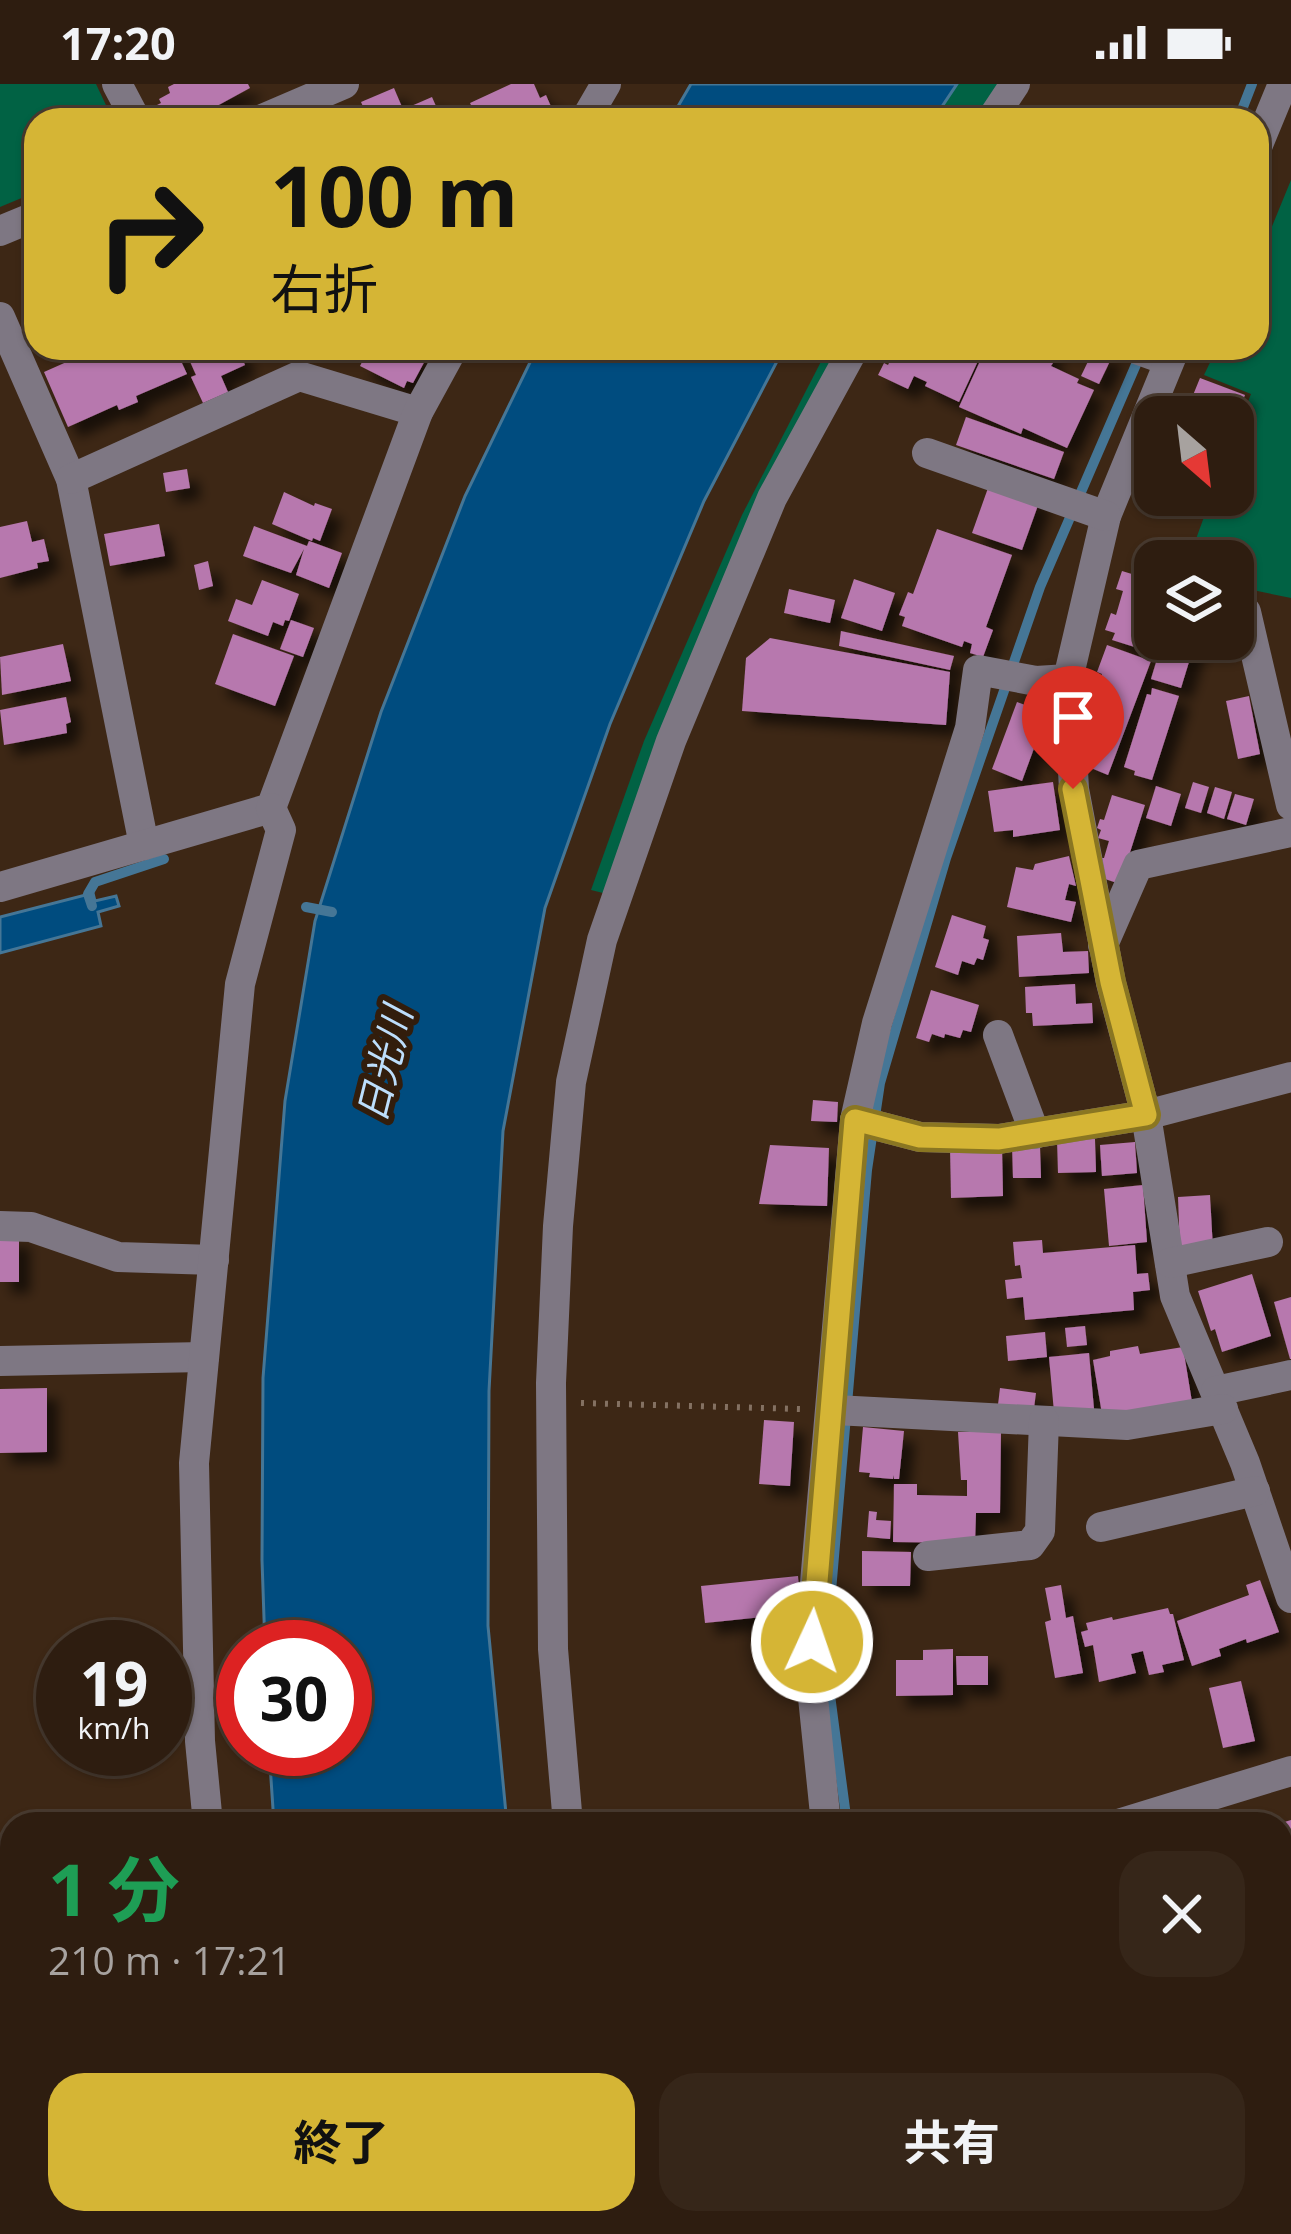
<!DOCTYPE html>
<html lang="ja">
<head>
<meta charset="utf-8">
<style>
  :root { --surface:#2e1d10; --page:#362619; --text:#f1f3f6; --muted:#a7a29f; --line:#493b30; --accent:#d5b535 }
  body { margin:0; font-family:"Open Sans","Noto Sans JP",sans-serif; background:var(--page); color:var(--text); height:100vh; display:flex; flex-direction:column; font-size:45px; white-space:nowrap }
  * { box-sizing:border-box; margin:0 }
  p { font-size:39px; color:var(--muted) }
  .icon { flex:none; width:66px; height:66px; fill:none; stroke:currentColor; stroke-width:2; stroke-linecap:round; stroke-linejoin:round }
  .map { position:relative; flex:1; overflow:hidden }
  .side { position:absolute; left:0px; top:1728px; width:1293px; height:423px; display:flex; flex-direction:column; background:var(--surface); border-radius:36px 36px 0 0; box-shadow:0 3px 9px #0004,0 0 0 3px var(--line) }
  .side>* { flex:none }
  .banner { position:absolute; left:24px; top:24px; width:1245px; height:252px; border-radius:36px; box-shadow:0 3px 9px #0004,0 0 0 3px var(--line); background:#d5b535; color:#111; overflow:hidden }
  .needle { width:78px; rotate:152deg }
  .controls { position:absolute; left:1134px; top:312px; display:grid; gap:24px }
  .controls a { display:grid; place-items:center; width:120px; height:120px; border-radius:24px; background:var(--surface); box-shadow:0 3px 9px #0004,0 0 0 3px var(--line); font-size:60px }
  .speed { position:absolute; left:36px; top:1536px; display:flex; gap:24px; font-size:60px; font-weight:700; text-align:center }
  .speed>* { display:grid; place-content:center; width:156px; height:156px; border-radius:50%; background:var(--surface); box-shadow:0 3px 9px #0004,0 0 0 3px var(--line); line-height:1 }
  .speed small { font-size:30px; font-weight:400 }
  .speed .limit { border:18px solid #d22; background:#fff; color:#111 }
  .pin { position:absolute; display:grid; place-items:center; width:102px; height:102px; color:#fff; margin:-123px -51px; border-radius:50% 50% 50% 0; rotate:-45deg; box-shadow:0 0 12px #0007 }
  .pin .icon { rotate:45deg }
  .me { position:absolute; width:132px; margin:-66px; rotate:3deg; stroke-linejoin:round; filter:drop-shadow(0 0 9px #0008) }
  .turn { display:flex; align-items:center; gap:42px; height:252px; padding:0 48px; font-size:54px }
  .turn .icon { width:156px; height:156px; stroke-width:2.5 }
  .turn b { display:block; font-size:84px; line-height:102px }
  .round { display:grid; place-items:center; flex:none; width:126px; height:126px; border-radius:36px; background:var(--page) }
  .head { display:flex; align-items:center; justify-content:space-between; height:204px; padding:0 48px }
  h1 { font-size:72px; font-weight:700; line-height:90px; color:#1e9e55 }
  .action { display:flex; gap:24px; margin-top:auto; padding:24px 48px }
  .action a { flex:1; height:138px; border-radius:36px; background:var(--accent); color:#111; font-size:48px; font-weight:700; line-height:138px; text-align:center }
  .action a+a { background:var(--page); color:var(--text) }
  .status { display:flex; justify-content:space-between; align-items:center; height:84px; padding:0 60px; background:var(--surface); direction:ltr }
  .status svg { height:33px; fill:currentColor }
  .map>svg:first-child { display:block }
</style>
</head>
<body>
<div class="status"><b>17:20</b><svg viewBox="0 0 49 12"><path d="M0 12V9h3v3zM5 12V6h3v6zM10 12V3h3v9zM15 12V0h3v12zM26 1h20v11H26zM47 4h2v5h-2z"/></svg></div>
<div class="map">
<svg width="1291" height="2150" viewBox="0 0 1291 2150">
  <defs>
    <filter id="shadow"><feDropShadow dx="11" dy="11" stdDeviation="6" flood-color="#0009"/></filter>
  </defs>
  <rect width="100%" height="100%" fill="#3d2715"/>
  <g fill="#016244">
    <path d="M0,0H96L113,36H36V108L0,123Z"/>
    <path d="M957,0H1005L982,36H933Z"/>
    <path d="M1291,96V514L1233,502V477H1188L1212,411H1233V356L1251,310L1204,291L1217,264H1257V179Z"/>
    <path d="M828,264H844L603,809L591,806L644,657L742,431Z"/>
  </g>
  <g fill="#004c7f" stroke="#457696" stroke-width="3">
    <path d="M691,0H957L933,36H670Z"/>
    <path d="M537,264H784L704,417L610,640L545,824L503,1047L489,1307L488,1542L507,1740H274L269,1665H345V1563H265L262,1476L263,1294L285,1017L315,837L381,628L465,412Z"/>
    <path d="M93,809L95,817L116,812L119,822L98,828L101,842L0,869V833Z"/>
    <path d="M326,2139H556L558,2150H328Z"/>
  </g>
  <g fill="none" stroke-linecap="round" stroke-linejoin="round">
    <g stroke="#457696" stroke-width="10">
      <path d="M1238,36L1252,0"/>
      <path d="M92,822L88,810L95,798L164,775"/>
      <path d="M306,823L332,828"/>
      <path d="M847,1740L828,1596L830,1519L867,1086L880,999L946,774L1040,503L1141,269"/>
      <path d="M891,2139L894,2150"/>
    </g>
  </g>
  <g fill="#b778ae" filter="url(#shadow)">
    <path d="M174,0H248L250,4L191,36H165L157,21L161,19L159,15L170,9L168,3Z"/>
    <path d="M511,0H534L540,14L546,11L556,34L550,36H478L470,19Z"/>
    <path d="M394,4L402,23L369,36L361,18Z"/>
    <path d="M432,13L442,36H379Z"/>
    <path d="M98,264H175L187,290L136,312L138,318L119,326L117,321L68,343L44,288Z"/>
    <path d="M184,264H238L245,281L221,292L228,308L203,319L191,293L196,291Z"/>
    <path d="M369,264H409L427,273L413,299L407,297L404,304L360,282Z"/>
    <path d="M896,264H984L959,318L925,302L927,298L914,292L908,305L878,291L884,279L888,281Z"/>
    <path d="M986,264H1053L1047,276L1053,279L1051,282L1079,295L1077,299L1094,306L1067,364L1023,344L1021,350L959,323Z"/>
    <path d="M1094,265L1112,273L1099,300L1081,292Z"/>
    <path d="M1200,294L1245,311L1236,333H1189L1193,323L1189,321Z"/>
    <path d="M966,333L1064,368L1054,395L956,361Z"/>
    <path d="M187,385L190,404L166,408L163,389Z"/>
    <path d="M988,404L1041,413L1022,466L972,449Z"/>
    <path d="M284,408L314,422L315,419L332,425L320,457L313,454L312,457L272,440Z"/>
    <path d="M27,437L32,458L44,455L49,477L37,479L38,484L0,494V443Z"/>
    <path d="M159,440L165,472L110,482L104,450Z"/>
    <path d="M254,442L307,462L309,457L342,469L329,504L296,491L304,465L291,489L243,472Z"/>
    <path d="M937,445L1012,471L986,543L993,546L983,573L970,569L972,560L964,557L962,563L902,542L905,533L899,531L908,508L913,510Z"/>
    <path d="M208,477L213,502L199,506L194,481Z"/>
    <path d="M1122,487L1155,497V555H1158L1154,569L1112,556L1115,549L1105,546L1111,529L1116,531L1123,507L1116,505Z"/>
    <path d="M854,495L895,509L882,547L841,534Z"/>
    <path d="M262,496L299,510L289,537L285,536L283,542L273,538L268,552L228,537L236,515L252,521Z"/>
    <path d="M789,505L835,516L830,539L784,529Z"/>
    <path d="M291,536L314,544L303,573L280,565Z"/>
    <path d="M841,547L954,572L950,586L839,562Z"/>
    <path d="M233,550L294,572L275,622L215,600Z"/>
    <path d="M770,554L950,588L946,641L742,627L746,574Z"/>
    <path d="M1163,555H1196L1181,604L1151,595Z"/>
    <path d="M63,560L71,597L2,611L0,573Z"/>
    <path d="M1107,561L1151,577L1108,691L1086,682L1083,639L1102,590L1097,588Z"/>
    <path d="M1152,604L1179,612L1152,696L1134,691L1135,687L1124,683L1147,610L1151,611Z"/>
    <path d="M1249,612L1260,670L1238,675L1226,617Z"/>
    <path d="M66,613L71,638L66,640L67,649L4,661L0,626Z"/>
    <path d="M1017,618L1047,629L1022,697L992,685Z"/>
    <path d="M1053,698L1060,746L1013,753V746L994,748L988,707Z"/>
    <path d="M1193,698L1209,703L1201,729L1185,724Z"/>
    <path d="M1156,702L1181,710L1171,742L1146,734Z"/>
    <path d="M1215,703L1232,708L1224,735L1207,729Z"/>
    <path d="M1235,710L1254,715L1246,741L1227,735Z"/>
    <path d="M1112,711L1145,721L1120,800L1105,795L1102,774H1104L1109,757L1098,754L1101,746L1097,744L1100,735L1104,736Z"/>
    <path d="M1069,772L1076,802L1069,800L1065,816L1076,818L1071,838L1007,823L1016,783L1033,786L1035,780Z"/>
    <path d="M952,831L986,842L983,854L989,856L983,876L977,874L974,881L962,877L958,891L935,883Z"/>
    <path d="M1061,849L1063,868L1088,867L1089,889L1019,893L1017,852Z"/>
    <path d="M1075,900L1076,920L1092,919L1093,939L1033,942L1032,929H1026L1025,903Z"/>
    <path d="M931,906L979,921L971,948L963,946L960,954L945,950L944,954L932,950L929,958L916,954Z"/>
    <path d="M813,1016L838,1018L837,1038L811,1037Z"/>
    <path d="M1095,1055L1096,1088L1058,1089L1057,1056Z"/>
    <path d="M1135,1058L1137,1089L1102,1092L1100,1061Z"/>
    <path d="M770,1061L829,1064L827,1122L759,1120Z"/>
    <path d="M1040,1061L1041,1094H1013L1012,1062Z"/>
    <path d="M1002,1062L1003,1112L951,1114L950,1064Z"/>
    <path d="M1143,1101L1147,1158L1109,1162L1104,1105Z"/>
    <path d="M1210,1111L1213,1166L1180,1167L1178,1113Z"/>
    <rect x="0" y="1152" width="19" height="46"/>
    <path d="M1042,1156L1043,1169L1135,1161L1137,1190L1148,1189L1150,1206L1133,1208L1134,1226L1025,1236L1023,1213L1007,1215L1005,1196L1022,1194L1020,1181L1015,1182L1013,1158Z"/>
    <path d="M1252,1190L1271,1252L1222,1268L1215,1245L1211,1247L1198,1207Z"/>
    <path d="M1291,1213V1275H1290L1274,1218Z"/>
    <path d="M1085,1242L1087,1261L1067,1263L1065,1244Z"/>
    <path d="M1045,1248L1047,1273L1008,1277L1006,1252Z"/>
    <path d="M1138,1262L1140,1270L1183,1263L1192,1318L1102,1330L1093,1276L1110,1272V1267Z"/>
    <path d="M1089,1269L1094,1325L1054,1328L1049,1273Z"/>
    <path d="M47,1304V1368L0,1369V1305Z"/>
    <path d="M1000,1304L1036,1309L1033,1332L997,1329Z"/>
    <path d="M764,1336L794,1338L790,1402L759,1400Z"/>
    <path d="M863,1343L904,1347L899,1395H894V1391L893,1395L869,1393L870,1389L859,1388Z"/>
    <path d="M958,1348H1001L1000,1429H976L975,1459L893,1458L894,1400H917V1411L967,1412V1396H961Z"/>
    <path d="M869,1427L877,1428L876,1436L891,1437L890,1455L867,1453Z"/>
    <path d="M862,1467L911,1468L910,1502H862Z"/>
    <path d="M798,1492L802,1529L705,1539L701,1502Z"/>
    <path d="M1260,1496L1279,1548L1247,1559L1246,1555L1219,1565L1221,1572L1192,1582L1177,1537L1249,1511L1246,1501Z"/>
    <path d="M1061,1501L1066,1534L1073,1532L1083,1589L1055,1594L1045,1538L1051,1536L1045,1504Z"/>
    <path d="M1168,1524L1170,1530H1173L1184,1576L1162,1581L1164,1588L1149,1591L1143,1567L1131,1570L1136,1589L1099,1598L1093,1561L1085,1563L1081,1548L1088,1546L1086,1539L1112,1533L1113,1536Z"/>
    <path d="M953,1565V1611L896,1612V1576H923V1566Z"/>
    <path d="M956,1572H988V1601H957Z"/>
    <path d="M1241,1597L1255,1657L1223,1664L1209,1604Z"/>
    <path d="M1291,1736V1791L1281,1794V1739Z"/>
    <path d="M738,2139H757L761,2150H703Z"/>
    <path d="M1045,2139H1160V2140L1128,2150H1048Z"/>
  </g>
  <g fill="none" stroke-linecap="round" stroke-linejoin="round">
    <path stroke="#847162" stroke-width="6" stroke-dasharray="3 9" stroke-linecap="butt" d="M581,1319L801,1325"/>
    <g stroke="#7e7783" stroke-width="30">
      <path d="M117,0L136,36"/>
      <path d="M260,36L344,0"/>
      <path d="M585,36L606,0"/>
      <path d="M991,36L1015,0"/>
      <path d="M1257,63L1283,0"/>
      <path d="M0,147L36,132"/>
      <path d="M0,233L71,395L144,761"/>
      <path d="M1133,264L1169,277"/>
      <path d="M1175,264L1106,432L1079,548L1068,595L1074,705L1111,899L1146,1031L1175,1212L1245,1379L1291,1514"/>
      <path d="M927,369L1106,432"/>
      <path d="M71,395L299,292L418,328"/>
      <path d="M1233,524L1246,528L1291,721"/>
      <path d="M0,803L271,724L418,328L453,264"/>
      <path d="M1103,861L1138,781L1291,748"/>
      <path d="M998,951L1035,1050"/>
      <path d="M855,1036L920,1053L999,1055L1146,1031L1291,993"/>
      <path d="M0,1142L31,1143L118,1173L214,1176"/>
      <path d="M1170,1179L1268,1158"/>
      <path d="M0,1277L204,1273"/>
      <path d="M1216,1307L1291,1291"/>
      <path d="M835,1326L1127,1341L1223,1325"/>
      <path d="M1101,1443L1255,1407"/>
      <path d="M928,1472L1030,1461L1040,1447L1044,1337"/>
      <path d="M208,1740L200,1657L194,1379L240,900L281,746L271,724"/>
      <path d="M568,1740L553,1565L551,1299L558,1142L571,998L602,856L671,657L772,414L854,264"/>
      <path d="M826,1740L811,1594L813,1522L855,1036L877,939L970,644L978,586L1036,597L1068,595"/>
      <path d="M1118,1740L1291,1687"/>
      <path d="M1281,1904L1291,1902"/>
      <path d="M259,2139L260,2150"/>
      <path d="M622,2139L624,2150"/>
      <path d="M867,2139L870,2150"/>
    </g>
    <g stroke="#d1c2da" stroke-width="30">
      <path d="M1281,2115L1291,2110"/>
      <path d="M1207,2150L1232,2139"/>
    </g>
  </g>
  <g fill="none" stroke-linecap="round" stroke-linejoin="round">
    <g stroke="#8a7622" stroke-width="30">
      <path id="route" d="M812,1558L855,1036L920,1053L999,1055L1146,1031L1111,898L1073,705"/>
    </g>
    <use href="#route" stroke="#d5b535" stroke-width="21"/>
  </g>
  <g text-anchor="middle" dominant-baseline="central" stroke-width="12" stroke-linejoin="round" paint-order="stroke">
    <g font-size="39" font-style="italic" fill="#bddefc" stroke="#321d0c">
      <text transform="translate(383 980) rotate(-76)">日光川</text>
    </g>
  </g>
</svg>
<div class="controls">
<a><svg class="needle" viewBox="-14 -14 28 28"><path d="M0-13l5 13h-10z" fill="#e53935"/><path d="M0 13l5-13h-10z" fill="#a7a29f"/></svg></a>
<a><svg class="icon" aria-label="layers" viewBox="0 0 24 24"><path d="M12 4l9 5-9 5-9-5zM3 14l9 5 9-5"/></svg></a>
</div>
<div class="speed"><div>19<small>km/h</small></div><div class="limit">30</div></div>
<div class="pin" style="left:1073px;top:705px;background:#d93025"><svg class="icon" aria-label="arrive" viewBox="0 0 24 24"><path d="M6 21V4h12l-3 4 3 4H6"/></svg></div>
<svg class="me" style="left:812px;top:1558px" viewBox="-20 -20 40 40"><circle r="17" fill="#d5b535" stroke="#fff" stroke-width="3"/><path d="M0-11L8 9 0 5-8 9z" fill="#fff"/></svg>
<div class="banner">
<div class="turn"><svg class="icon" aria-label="right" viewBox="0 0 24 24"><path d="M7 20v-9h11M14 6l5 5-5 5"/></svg><div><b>100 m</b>右折</div></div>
</div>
<section class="side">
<div class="head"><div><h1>1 分</h1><p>210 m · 17:21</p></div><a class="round"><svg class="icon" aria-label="close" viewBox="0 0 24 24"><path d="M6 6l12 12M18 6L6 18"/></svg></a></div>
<div class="action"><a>終了</a><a>共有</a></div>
</section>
</div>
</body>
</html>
